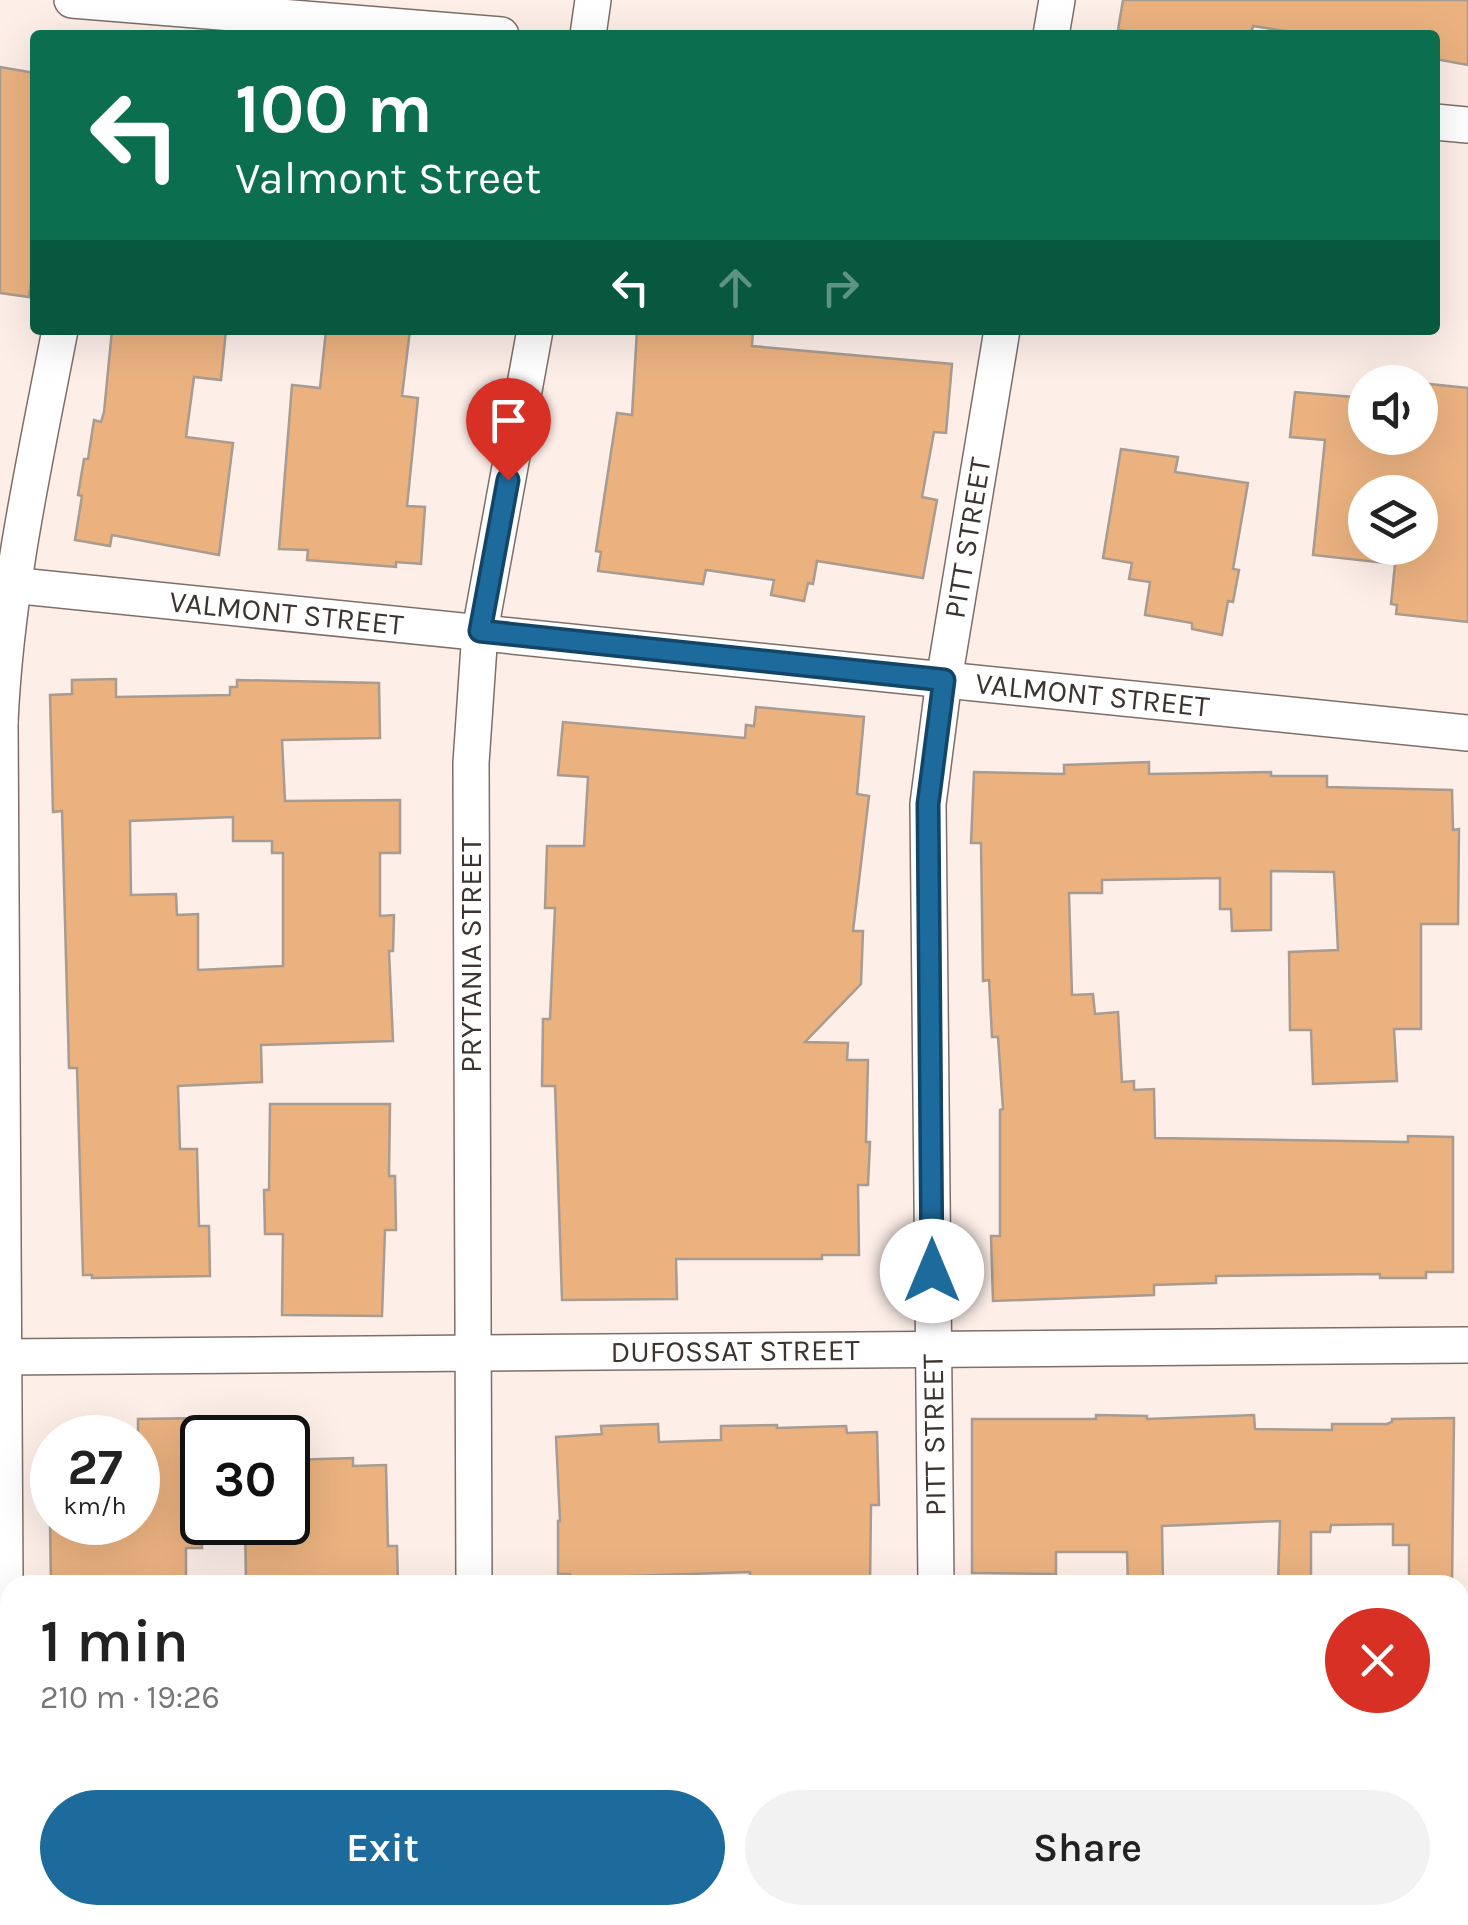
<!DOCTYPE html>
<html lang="en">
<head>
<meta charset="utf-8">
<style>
  :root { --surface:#fff; --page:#f2f2f2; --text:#222; --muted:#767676; --accent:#1d6a9d }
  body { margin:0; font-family:Karla,sans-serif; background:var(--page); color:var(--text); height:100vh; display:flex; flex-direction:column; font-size:38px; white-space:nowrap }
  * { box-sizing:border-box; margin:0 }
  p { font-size:32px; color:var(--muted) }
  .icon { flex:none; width:55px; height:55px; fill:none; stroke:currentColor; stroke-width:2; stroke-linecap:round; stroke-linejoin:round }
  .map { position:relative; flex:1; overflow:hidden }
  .side { position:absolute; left:0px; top:1575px; width:1470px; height:350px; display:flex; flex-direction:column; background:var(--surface); border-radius:30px 30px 0 0; box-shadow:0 10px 40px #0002 }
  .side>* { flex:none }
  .banner { position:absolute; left:30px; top:30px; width:1410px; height:305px; border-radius:10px; box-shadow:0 10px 40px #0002; background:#0b6e4f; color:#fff; overflow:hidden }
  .fabs { position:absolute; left:1348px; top:365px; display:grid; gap:20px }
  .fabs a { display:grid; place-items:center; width:90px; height:90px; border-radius:50%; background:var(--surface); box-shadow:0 10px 40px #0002; font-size:50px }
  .speed { position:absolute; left:30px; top:1415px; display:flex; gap:20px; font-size:50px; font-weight:700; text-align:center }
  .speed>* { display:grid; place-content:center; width:130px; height:130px; border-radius:50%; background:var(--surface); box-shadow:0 10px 40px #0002; line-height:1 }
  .speed small { font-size:25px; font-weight:400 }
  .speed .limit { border:5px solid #111; border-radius:15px; background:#fff; color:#111 }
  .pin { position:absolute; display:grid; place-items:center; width:85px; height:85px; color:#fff; margin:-102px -42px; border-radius:50% 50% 50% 0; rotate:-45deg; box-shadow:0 0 10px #0007 }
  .pin .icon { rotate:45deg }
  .me { position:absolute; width:110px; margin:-55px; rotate:0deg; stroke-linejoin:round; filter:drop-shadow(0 0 8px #0008) }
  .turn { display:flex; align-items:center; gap:35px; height:210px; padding:0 40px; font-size:45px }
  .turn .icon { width:130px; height:130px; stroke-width:2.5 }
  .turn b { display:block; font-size:70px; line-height:85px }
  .lanes { display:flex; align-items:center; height:95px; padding:0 40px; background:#0003; justify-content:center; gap:50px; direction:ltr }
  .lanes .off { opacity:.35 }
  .round { display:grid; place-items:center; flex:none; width:105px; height:105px; border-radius:52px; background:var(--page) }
  .summary { display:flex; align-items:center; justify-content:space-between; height:170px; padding:0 40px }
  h1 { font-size:60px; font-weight:600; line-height:75px }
  .cta { display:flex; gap:20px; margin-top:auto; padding:20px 40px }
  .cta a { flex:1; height:115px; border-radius:60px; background:var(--accent); color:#fff; font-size:40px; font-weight:600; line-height:115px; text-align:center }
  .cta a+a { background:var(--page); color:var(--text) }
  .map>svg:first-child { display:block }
</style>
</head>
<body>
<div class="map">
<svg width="1468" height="1925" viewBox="0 0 1468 1925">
  <rect width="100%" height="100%" fill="#fdeee8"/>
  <g fill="#ebb280" stroke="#a89b8f" stroke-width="2.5" fill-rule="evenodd">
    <path d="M1123,0H1468V65L1435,59V35H1310L1253,26L1251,35H1150L1118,30Z"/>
    <path d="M0,67L35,73V254L29,297L0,293Z"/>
    <path d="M112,330H226L221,380L194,377L186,437L233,443L219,555L112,535L110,546L75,540L82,496L78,495L84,459H88L94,420L101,422L104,412Z"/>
    <path d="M326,330H410L402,396L418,398L407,506L425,507L421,564L396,562V567L307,560L308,550L279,549L292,385L320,388Z"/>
    <path d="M637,330H753L752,346L952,364L946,433L934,432L922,497L937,500L923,578L817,561L813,584L808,583L804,601L771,595L774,580L706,570L703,584L598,571L601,552L596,551L617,413L632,415Z"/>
    <path d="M1420,383L1468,388V622L1396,614L1397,605L1391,604L1395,564L1313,555L1325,440L1290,437L1295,392L1365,398V438H1420ZM1365,492H1420V548H1365Z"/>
    <path d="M1121,449L1178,457L1175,472L1248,483L1233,569L1239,570L1233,602L1228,601L1222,635L1192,629V623L1145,615L1150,582L1129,579L1132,563L1103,558Z"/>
    <path d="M116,679V697L230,695V687H237V680L379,683L380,738L282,740L285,801L400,800V853H380V916L394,915L393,951H389L393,1041L261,1045L262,1082L178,1086L180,1149H197L199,1226H209L210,1276L92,1278V1275H83L77,1068H69L62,811L53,812L50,695L72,694V680ZM233,817V841H272V853H283V966L198,970V914L177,915L176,894L131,895L130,821Z"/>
    <path d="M756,707L864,717L857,794L869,796L853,931H863L861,984L805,1042L848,1043L847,1060H868L866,1142H870L868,1185H858L859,1255H822V1259H676L677,1299L562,1300L555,1086H542L543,1019H550L555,908H545L547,846H584L588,777L558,775L563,722L745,738L746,725L754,726Z"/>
    <path d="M1149,762V774L1271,772V776H1327V787L1452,790L1453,830L1459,829L1458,924H1421V1029H1394L1397,1081L1313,1084L1311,1030H1290L1289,952L1338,950L1334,872L1271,871V930L1232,931L1231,909H1220V878L1102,880V893H1069L1072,995L1093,994L1095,1014L1118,1012L1122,1082L1134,1081V1090L1154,1089L1155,1138L1408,1142V1136L1453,1137V1272H1426V1278H1380V1274L1216,1276V1283L1154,1285V1295L993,1301L991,1236H1000V1110L1003,1109L998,1037H992L989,980L983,981L981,843H971L974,772L1064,774V765Z"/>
    <path d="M270,1104H390L389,1176H395L396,1230H385L382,1316L282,1315L283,1234H265L264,1190H269Z"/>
    <path d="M1096,1415L1147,1416V1419L1254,1415L1255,1429L1332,1430V1424H1387L1392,1422V1419L1454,1418L1452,1585H1409V1545H1393V1524L1331,1525L1330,1532H1311V1585H1278L1280,1521L1162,1526L1163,1585H1128L1127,1552H1056V1574L972,1573V1419H1096Z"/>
    <path d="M202,1418V1548H186V1585H51L50,1522H138V1419Z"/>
    <path d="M658,1424L659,1442L721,1440V1426L777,1425V1428L846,1426L847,1433L877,1432L879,1505H871L870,1585H750V1572L571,1578L570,1574H558V1521H560L556,1437L602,1434L601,1426Z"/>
    <path d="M353,1458V1466L386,1465L388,1546H397L398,1585H246L245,1522H288V1460Z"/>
  </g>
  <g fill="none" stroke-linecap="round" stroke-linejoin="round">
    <g stroke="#7e6e68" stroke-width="38">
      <g id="street">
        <path d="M72,0L501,35"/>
        <path d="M588,35L593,0"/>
        <path d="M1051,35L1057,0"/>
        <path d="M1435,122L1468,125"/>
        <path id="s1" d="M0,584L1468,733"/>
        <path d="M0,722C6,589 35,460 60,330"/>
        <path d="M0,723L7,1925"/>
        <path id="s2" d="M0,1357L1468,1345"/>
        <path d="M474,1585L471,763L480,631L535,330"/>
        <path id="s3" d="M936,1585L928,804L944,680L1002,330"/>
        <path d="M1460,1890H1468"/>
        <path d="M478,1915V1925"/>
        <path d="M942,1915V1925"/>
      </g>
    </g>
    <use href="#street" stroke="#fff" stroke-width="35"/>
  </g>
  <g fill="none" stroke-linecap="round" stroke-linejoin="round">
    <g stroke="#134566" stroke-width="25">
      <path id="route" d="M508,480L480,631L944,680L928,804L932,1271"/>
    </g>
    <use href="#route" stroke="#1d6a9d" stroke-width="18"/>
  </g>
  <g text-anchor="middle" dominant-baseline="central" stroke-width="9" stroke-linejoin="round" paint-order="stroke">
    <g font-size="30" fill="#3b3431" stroke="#fff">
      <text stroke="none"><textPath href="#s3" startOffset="1050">PITT STREET</textPath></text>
      <text stroke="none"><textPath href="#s1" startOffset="288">VALMONT STREET</textPath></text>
      <text stroke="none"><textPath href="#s1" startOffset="1098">VALMONT STREET</textPath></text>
      <text transform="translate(471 955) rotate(-90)">PRYTANIA STREET</text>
      <text stroke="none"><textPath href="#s2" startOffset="735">DUFOSSAT STREET</textPath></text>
      <text transform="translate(934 1435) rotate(-91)">PITT STREET</text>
    </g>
  </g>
</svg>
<div class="fabs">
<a><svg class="icon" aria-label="sound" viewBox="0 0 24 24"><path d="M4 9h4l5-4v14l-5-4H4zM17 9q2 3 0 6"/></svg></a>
<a><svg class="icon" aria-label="layers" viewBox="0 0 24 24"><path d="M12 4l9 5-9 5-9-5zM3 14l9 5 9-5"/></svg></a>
</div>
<div class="speed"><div>27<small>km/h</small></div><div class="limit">30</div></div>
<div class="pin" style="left:508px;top:480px;background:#d93025"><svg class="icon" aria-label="arrive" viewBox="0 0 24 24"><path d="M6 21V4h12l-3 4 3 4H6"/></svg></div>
<svg class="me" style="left:932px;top:1271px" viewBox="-20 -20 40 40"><circle r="19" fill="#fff"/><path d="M0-13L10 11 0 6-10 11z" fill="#1d6a9d"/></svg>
<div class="banner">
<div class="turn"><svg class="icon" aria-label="left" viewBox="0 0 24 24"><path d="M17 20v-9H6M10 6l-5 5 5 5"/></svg><div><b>100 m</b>Valmont Street</div></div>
<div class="lanes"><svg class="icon" aria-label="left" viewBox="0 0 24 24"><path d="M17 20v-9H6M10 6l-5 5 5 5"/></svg><svg class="icon off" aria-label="ahead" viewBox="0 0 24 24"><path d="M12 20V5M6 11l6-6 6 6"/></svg><svg class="icon off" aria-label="right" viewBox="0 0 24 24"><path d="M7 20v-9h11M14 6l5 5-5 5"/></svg></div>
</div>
<section class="side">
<div class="summary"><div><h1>1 min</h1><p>210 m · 19:26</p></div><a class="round" style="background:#d93025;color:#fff"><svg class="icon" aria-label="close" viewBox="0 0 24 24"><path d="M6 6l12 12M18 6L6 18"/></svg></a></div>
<div class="cta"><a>Exit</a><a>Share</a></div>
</section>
</div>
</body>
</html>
